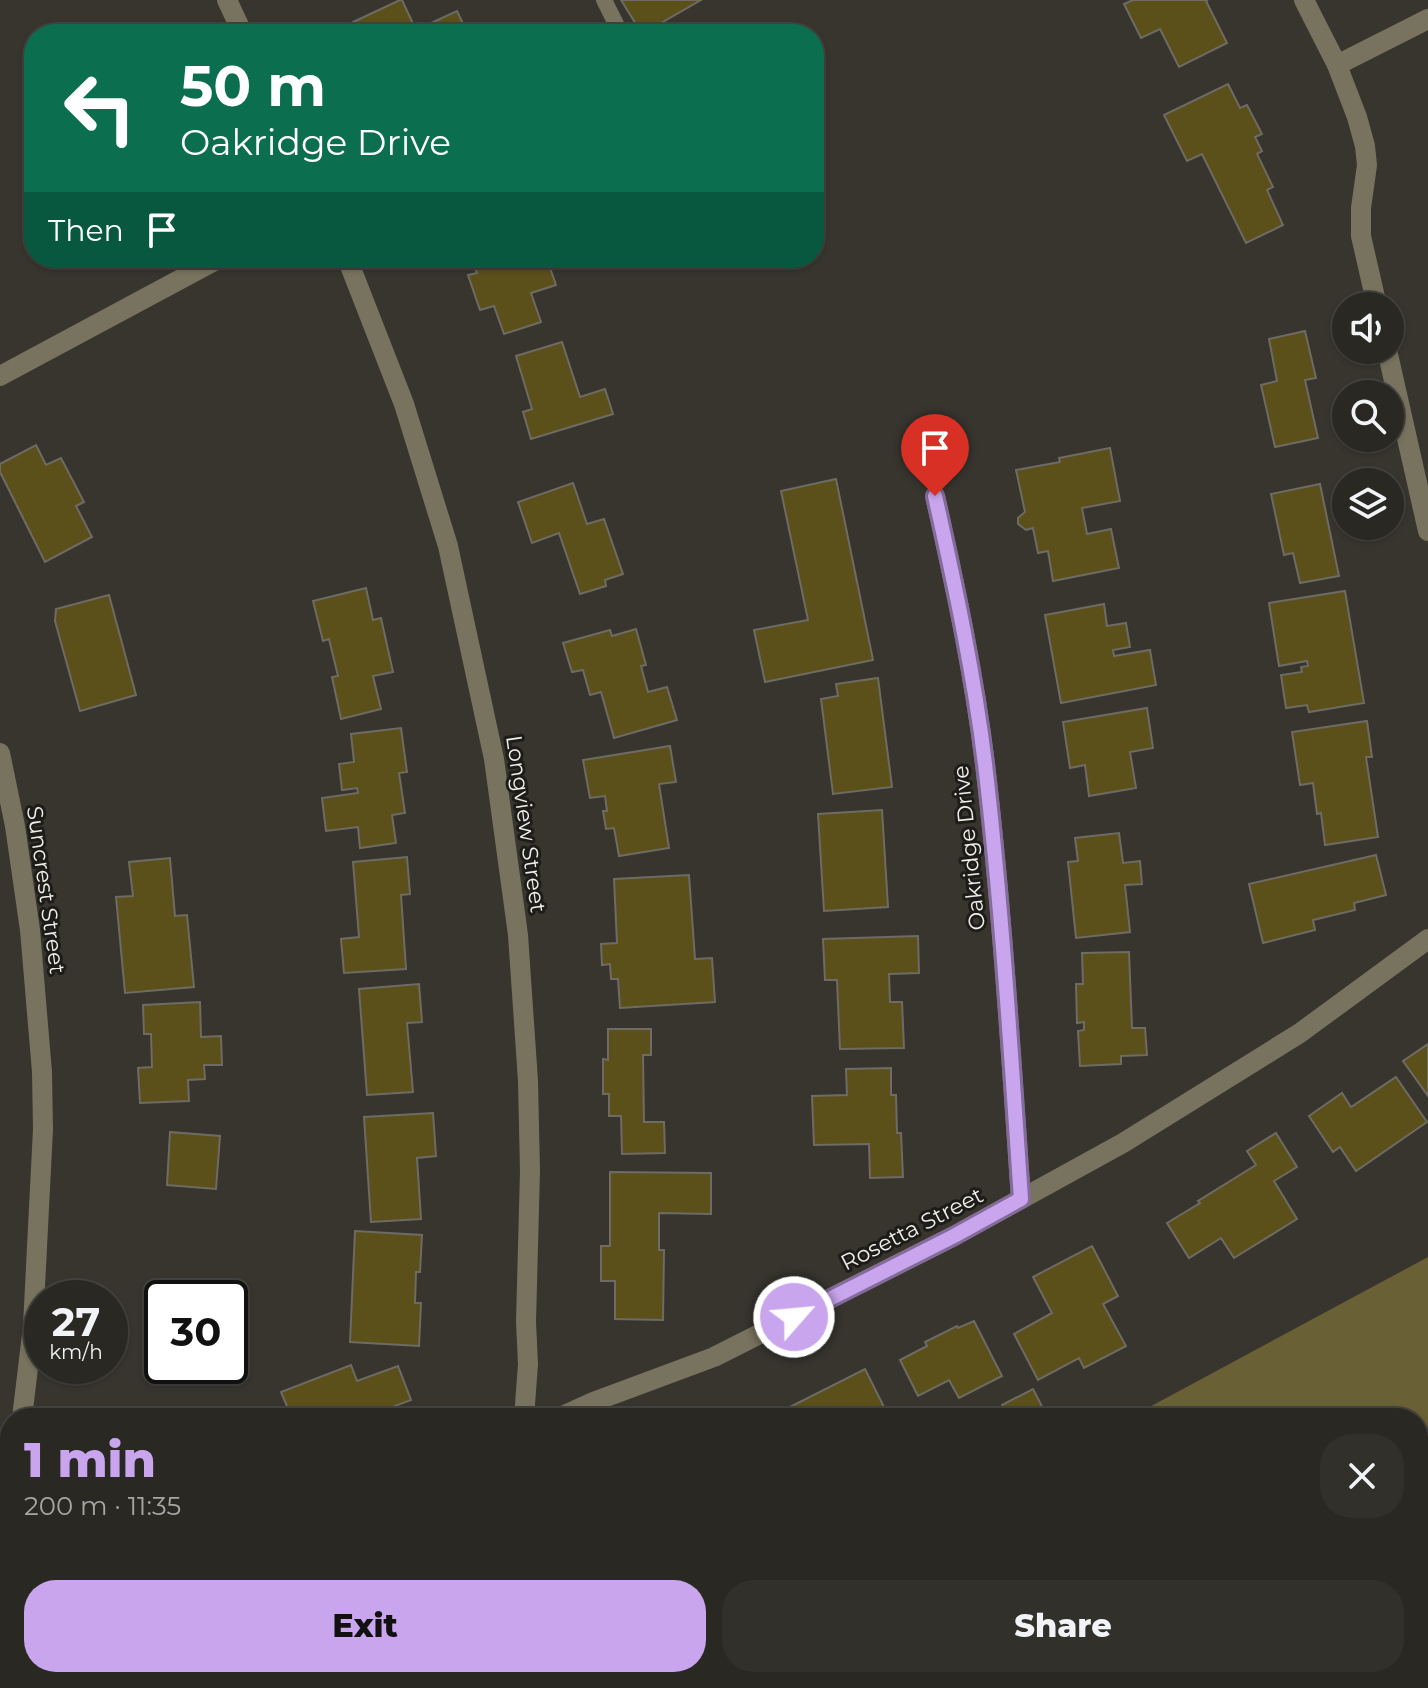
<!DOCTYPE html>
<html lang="en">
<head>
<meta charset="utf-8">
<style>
  :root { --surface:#292822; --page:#31302a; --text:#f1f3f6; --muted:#a5a6a5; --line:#454440; --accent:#c9a5ee }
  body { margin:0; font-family:Montserrat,sans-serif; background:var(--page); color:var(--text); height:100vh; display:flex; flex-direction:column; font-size:30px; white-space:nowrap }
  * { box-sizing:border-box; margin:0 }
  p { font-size:26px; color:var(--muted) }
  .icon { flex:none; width:44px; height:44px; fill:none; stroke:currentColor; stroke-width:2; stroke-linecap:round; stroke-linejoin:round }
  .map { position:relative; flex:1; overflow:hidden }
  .drawer { position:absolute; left:0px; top:1408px; width:1428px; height:280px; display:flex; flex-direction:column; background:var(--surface); border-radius:32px 32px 0 0; box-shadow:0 2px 6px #0004,0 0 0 2px var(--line) }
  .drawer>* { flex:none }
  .guide { position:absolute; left:24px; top:24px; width:800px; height:244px; border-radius:32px; box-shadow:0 2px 6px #0004,0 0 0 2px var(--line); background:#0b6e4f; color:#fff; overflow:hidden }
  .fabs { position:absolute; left:1332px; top:292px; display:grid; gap:16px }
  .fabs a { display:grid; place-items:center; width:72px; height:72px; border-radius:50%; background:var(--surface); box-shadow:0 2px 6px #0004,0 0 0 2px var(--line); font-size:40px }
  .speed { position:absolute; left:24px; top:1280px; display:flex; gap:16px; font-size:40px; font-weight:700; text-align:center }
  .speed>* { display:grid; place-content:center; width:104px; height:104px; border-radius:50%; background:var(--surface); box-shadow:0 2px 6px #0004,0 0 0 2px var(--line); line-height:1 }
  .speed small { font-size:20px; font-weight:400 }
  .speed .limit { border:4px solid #111; border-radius:12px; background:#fff; color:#111 }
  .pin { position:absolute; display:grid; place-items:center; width:68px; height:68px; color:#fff; margin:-82px -34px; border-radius:50% 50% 50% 0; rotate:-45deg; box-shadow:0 0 8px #0007 }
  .pin .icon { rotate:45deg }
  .me { position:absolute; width:88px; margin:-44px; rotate:63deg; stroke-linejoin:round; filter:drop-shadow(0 0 6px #0008) }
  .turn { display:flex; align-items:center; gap:28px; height:168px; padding:0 24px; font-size:36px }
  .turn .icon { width:104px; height:104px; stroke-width:2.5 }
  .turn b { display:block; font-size:56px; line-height:68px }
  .then { display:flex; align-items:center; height:76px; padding:0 24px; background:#0003; gap:16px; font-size:30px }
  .round { display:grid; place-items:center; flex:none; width:84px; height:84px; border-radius:32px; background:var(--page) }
  .headline { display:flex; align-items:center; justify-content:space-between; height:136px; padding:0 24px }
  h1 { font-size:48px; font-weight:800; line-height:60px; color:var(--accent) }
  .button { display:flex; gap:16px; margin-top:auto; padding:16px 24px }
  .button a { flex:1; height:92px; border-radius:32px; background:var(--accent); color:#111; font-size:32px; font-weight:800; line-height:92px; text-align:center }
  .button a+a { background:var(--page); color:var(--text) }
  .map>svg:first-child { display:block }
</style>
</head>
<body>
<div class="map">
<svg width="1428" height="1688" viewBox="0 0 1428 1688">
  <rect width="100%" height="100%" fill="#37352e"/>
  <path fill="#6a6035" d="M1428,1257V1688H626L645,1678H1418V1418H1129Z"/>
  <g fill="#5b4f1a" stroke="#6d6b64" stroke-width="2">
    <path d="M400,0H402L416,30L457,11L468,34H358L353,22Z"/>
    <path d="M621,0H701L642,34Z"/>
    <path d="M1133,0H1208L1206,1L1227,43L1179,67L1160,29L1141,38L1124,4Z"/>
    <path d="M1228,84L1240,108L1247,105L1262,134L1255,137L1262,151L1257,154L1273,187L1267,190L1283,225L1246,243L1202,154L1187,161L1164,115Z"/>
    <path d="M472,258H527L530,265L547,259L556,285L531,293L541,322L504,334L494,306L480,310L468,275L477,273Z"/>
    <path d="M1305,331L1316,378L1305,380L1318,438L1275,447L1261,385L1277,381L1269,339Z"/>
    <path d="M562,342L580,397L605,389L613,414L531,439L523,412L532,409L516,356Z"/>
    <path d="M36,445L46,465L61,458L84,502L76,506L92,537L45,562L0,472V464Z"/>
    <path d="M1110,448L1120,501L1082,508L1087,534L1111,529L1119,568L1053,581L1048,551L1038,553L1033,528L1026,530L1018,524V518L1025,512L1016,470L1060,462L1059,458Z"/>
    <path d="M836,479L873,660L765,682L754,630L808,620L781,491Z"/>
    <path d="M573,483L587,524L604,519L623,574L605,580L606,586L580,594L559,533L532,543L518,502Z"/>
    <path d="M1320,484L1339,576L1300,583L1293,553L1284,555L1271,494Z"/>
    <path d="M366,588L373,620L381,618L393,672L373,676L381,709L341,719L332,677L338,676L329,639L323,641L313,601Z"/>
    <path d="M1345,591L1364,703L1309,712L1307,705L1286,708L1281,675L1302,672L1301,667L1308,666L1307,661L1279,666L1269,603Z"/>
    <path d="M109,595L136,695L80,711L55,621L56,609Z"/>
    <path d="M1104,604L1107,626L1126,623L1130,647L1113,650L1114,656L1150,650L1156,685L1061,703L1045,615Z"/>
    <path d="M636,629L646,665L641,666L648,692L667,687L677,720L614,738L601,692L590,695L583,670L572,672L563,643L610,630L612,636Z"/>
    <path d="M878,678L892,787L833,794L821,699L838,696L836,684Z"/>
    <path d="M1147,708L1153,748L1130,752L1136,788L1089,796L1085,765L1070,768L1063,722Z"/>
    <path d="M1367,721L1372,757H1366L1378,837L1325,845L1321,813L1317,814L1313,783L1300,785L1292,732Z"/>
    <path d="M401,728L407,772L399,773L405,813L392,815L396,843L360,848L358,827L326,831L322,798L358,793L357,788L342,790L339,764L354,762L351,734Z"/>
    <path d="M670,746L676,782L659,784L669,848L619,856L614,828L606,829L603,811H607L605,796L590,798L583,760Z"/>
    <path d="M882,810L888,907L824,911L818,814Z"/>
    <path d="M1119,833L1123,863L1140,861L1142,884L1125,885L1130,932L1076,938L1068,862L1078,861L1075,838Z"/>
    <path d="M1376,855L1386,895L1354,903L1355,910L1313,920L1315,930L1263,943L1249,884Z"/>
    <path d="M407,857L410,894L401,895L406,969L344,973L341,939L359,937L353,862Z"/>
    <path d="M170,858L175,916L187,915L194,987L125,993L116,897L133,896L129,862Z"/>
    <path d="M689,875L695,959L712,958L715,1002L620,1008L618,979H611L610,964L602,965L601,944L617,943L614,879Z"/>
    <path d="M918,936L919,973L889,974L890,1002H902L904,1048L840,1049L837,980H825L823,939Z"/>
    <path d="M1129,952L1132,1028H1145L1147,1055L1121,1056V1064L1080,1066L1078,1031L1084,1030V1022L1077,1023L1076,984H1083L1082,953Z"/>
    <path d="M419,984L422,1022L407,1023L413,1092L367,1095L359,989Z"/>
    <path d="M200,1002L201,1037L221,1036L222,1065H204L205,1079L188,1080L189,1101L140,1103L138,1068L152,1067L151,1034H144L143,1005Z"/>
    <path d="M608,1029H651V1055H643L644,1122H664L665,1153L622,1154L621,1116H609V1094H603V1059L608,1060Z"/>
    <path d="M1428,1044V1096L1403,1061Z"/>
    <path d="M891,1068V1095H896L897,1133H901L903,1177L870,1178L869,1144L814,1145L812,1096L847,1095L846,1069Z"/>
    <path d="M1396,1077L1427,1122L1356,1171L1340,1147L1333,1152L1309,1116L1342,1093L1351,1107Z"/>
    <path d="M433,1113L436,1156L417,1158L421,1219L371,1222L364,1117Z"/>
    <path d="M170,1132L220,1136L216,1189L167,1185Z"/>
    <path d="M1276,1133L1297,1167L1274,1181L1297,1219L1234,1258L1221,1238L1189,1258L1167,1223L1200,1203L1198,1201L1256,1165L1247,1151Z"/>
    <path d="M610,1172L711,1173V1214L659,1213V1250H664L663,1320L615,1319V1281H601V1246H610Z"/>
    <path d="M355,1231L422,1235L420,1272H416L415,1303H421L419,1346L350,1342Z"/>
    <path d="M1092,1246L1118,1296L1103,1304L1126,1346L1084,1368L1079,1358L1038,1380L1014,1334L1052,1313L1033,1277Z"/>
    <path d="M974,1321L1002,1376L959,1398L949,1380L918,1396L900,1360L927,1346L925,1342L957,1326L958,1328Z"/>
    <path d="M351,1365L357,1381L398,1366L411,1400L374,1414L372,1408L346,1418H292L281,1392Z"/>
    <path d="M865,1369L884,1407L863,1418H773L772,1416Z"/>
    <path d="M1033,1389L1048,1418H1009L1002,1405Z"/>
    <path d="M124,1678H188L194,1688H107Z"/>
    <path d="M294,1678H423L427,1688H298Z"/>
  </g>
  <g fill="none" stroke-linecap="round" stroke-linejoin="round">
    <g stroke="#78735e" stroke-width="16">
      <path d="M604,0L621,34"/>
      <path d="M1418,1518L1428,1513"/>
      <path d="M1104,1688L1122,1678"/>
    </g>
    <g stroke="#78735e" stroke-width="20">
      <path d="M227,0L243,34"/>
      <path d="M1304,0L1337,65L1357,117L1365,146L1367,165L1361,208V236L1377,306"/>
      <path d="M1337,65L1428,19"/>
      <path d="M347,258L404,404L448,546L494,759L518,935L528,1081L530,1171L526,1322L528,1364L524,1418"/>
      <path d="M1387,350L1428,531"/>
      <path d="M0,376L220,258"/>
      <path d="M935,496C955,585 974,674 985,764C1002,908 1011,1054 1021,1199"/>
      <path d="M0,753L15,826L30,930L42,1072L43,1129L33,1326L22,1418"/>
      <path d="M558,1418L593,1402L714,1357L954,1236L1123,1143L1300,1033L1428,939"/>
      <path d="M0,1605L10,1602"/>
    </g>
  </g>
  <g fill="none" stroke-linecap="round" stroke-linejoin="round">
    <g stroke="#836b9b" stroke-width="20">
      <path id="route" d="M794,1317L954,1236L1021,1199C1011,1054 1002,908 985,764C974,674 955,585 935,496"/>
    </g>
    <use href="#route" stroke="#c9a5ee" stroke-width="14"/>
  </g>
  <g text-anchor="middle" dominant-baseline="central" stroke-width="6" stroke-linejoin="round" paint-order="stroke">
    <g font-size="22" fill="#f0efea" stroke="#1d1c19">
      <text transform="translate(526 824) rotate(82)">Longview Street</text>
      <text transform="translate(969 848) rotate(-96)">Oakridge Drive</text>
      <text transform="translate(46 890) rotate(82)">Suncrest Street</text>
      <text transform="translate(912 1229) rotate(-27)">Rosetta Street</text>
    </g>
  </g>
</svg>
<div class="fabs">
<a><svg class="icon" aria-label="sound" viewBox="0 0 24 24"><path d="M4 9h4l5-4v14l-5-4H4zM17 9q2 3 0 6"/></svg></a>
<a><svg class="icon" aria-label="search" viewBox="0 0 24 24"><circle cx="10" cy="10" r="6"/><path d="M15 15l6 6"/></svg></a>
<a><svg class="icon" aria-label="layers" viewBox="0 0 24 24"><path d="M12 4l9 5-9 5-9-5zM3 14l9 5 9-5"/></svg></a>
</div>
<div class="speed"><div>27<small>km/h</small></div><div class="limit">30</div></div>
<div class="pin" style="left:935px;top:496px;background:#d93025"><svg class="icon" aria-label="arrive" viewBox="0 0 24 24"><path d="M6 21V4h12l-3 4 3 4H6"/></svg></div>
<svg class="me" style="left:794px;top:1317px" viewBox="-20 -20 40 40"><circle r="17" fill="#c9a5ee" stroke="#fff" stroke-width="3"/><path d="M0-11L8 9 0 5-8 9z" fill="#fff"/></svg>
<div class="guide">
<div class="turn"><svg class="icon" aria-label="left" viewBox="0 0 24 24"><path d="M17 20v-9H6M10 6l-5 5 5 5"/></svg><div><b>50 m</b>Oakridge Drive</div></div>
<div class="then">Then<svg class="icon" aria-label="arrive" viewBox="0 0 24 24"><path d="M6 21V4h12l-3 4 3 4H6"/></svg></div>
</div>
<section class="drawer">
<div class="headline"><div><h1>1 min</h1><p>200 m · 11:35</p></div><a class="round"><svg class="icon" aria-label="close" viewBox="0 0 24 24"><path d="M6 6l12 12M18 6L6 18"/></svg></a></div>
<div class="button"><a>Exit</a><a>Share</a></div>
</section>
</div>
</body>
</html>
